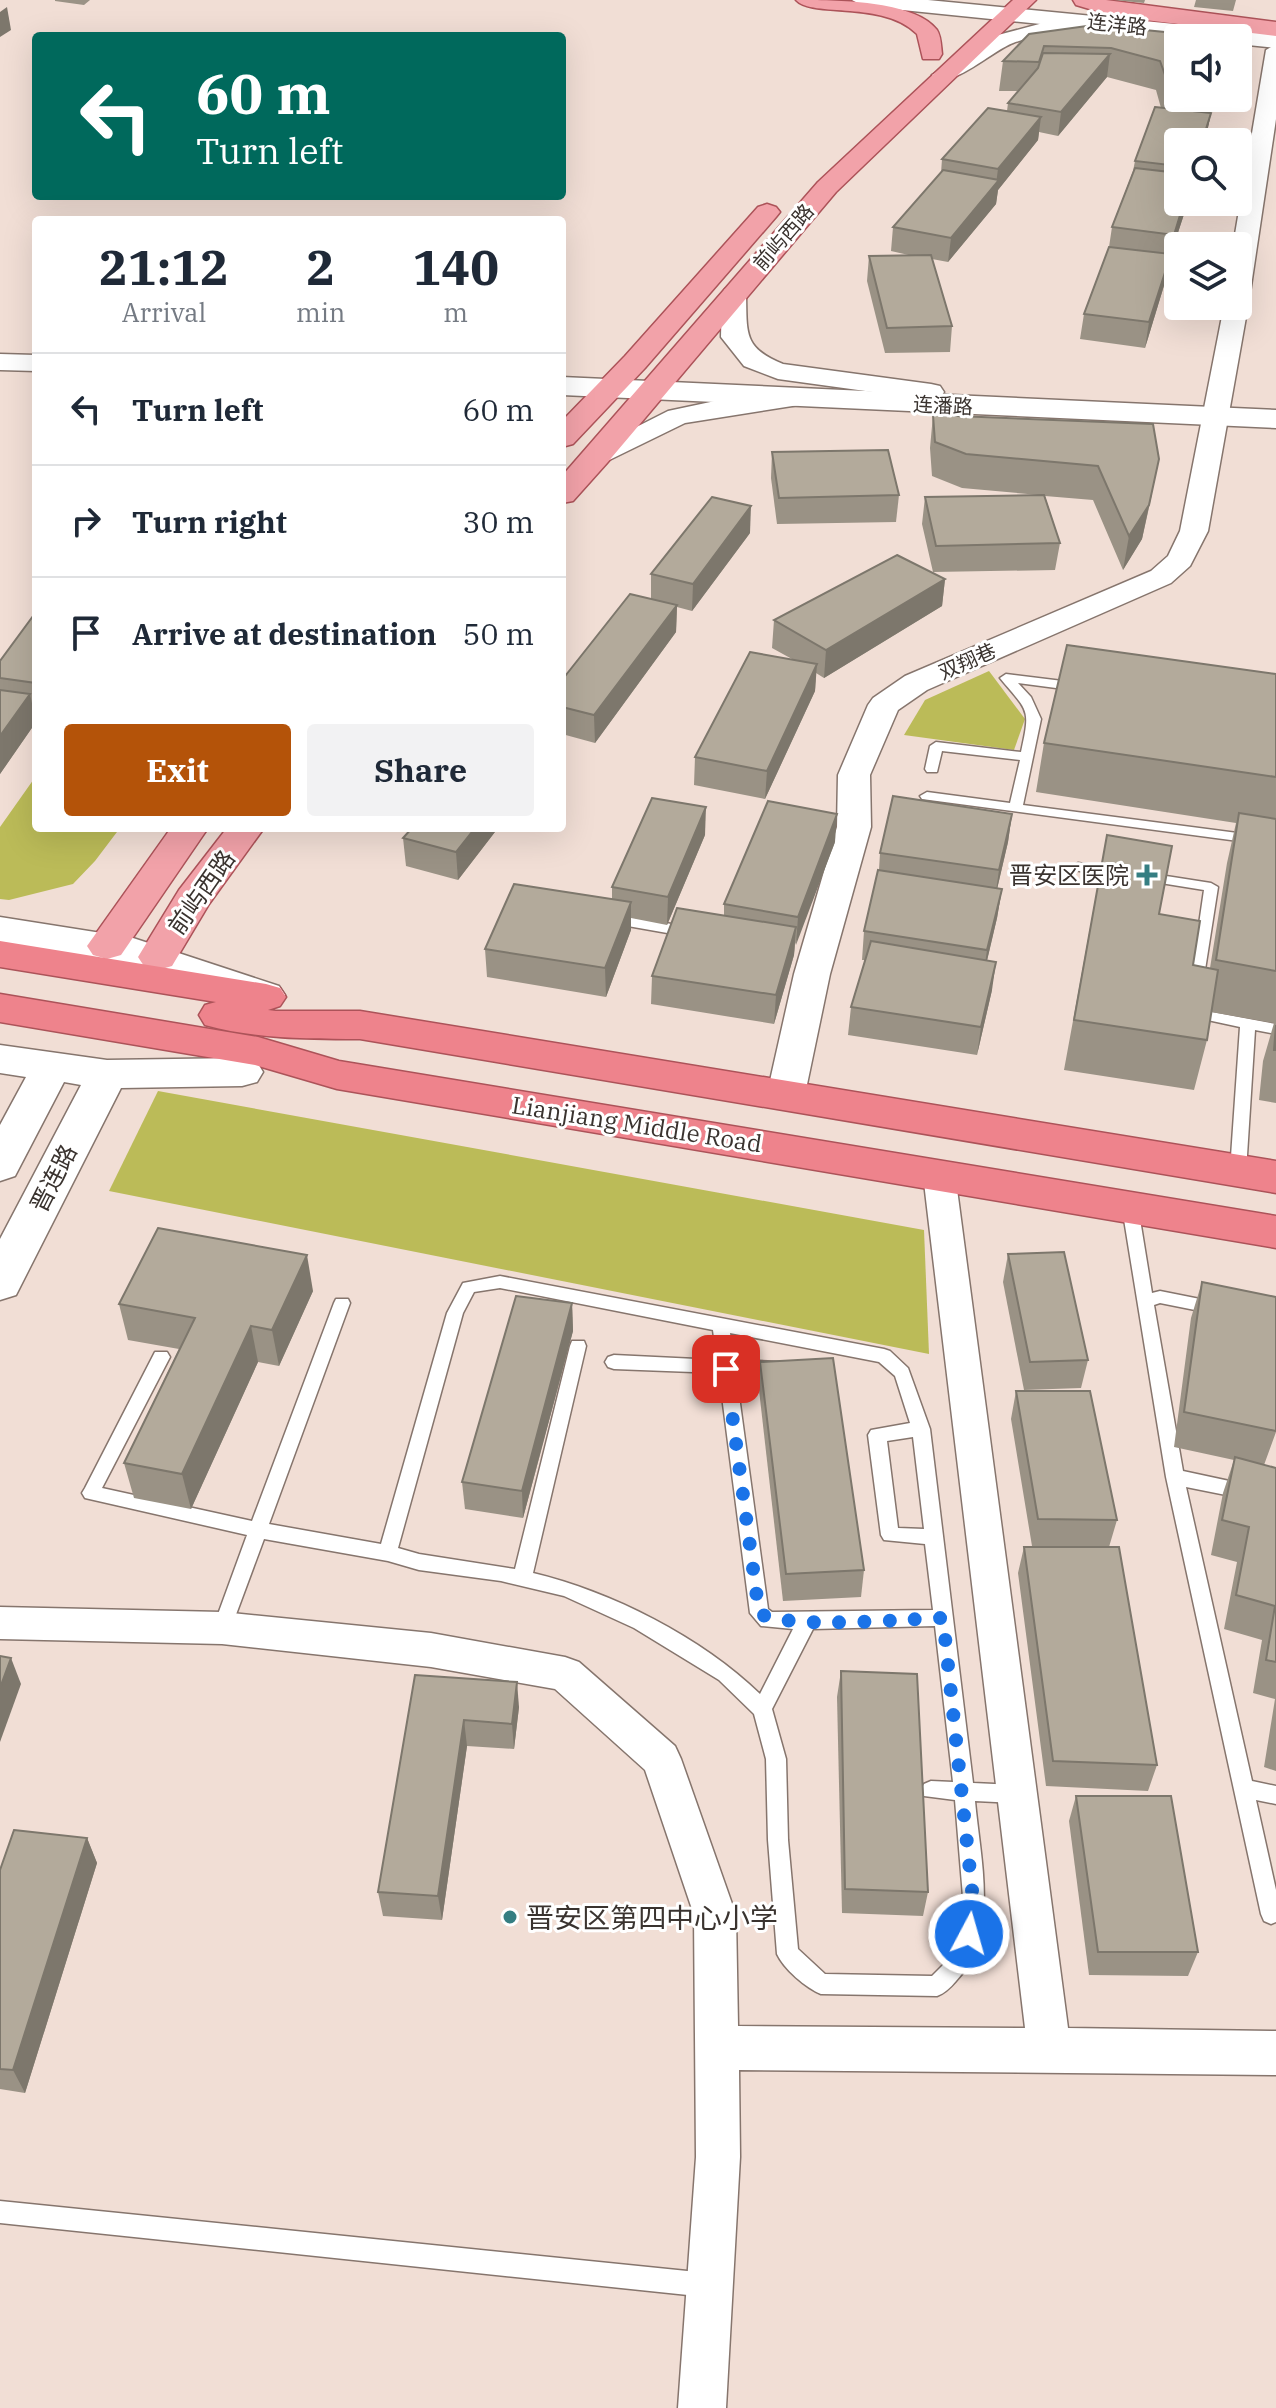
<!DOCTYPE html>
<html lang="en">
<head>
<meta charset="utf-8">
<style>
  :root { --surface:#fff; --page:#f2f2f3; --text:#1f2937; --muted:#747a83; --line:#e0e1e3; --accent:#b45309 }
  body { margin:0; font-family:"IBM Plex Serif","Noto Sans SC",serif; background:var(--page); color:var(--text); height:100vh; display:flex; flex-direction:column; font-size:30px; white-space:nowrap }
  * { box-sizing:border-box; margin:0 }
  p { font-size:26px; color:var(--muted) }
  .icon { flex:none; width:44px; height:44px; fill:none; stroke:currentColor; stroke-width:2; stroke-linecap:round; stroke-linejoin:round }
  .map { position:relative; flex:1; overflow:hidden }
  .side { position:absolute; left:32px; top:216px; width:534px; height:616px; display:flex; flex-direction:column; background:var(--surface); border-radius:8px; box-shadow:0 8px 32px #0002 }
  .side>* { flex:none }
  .guide { position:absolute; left:32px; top:32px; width:534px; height:168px; border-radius:8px; box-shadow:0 8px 32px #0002; background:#00695c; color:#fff; overflow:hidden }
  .controls { position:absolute; left:1164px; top:24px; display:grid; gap:16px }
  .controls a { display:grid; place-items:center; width:88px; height:88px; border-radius:8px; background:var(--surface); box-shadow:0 8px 32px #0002; font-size:40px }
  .pin { position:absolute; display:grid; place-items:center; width:68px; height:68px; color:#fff; margin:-34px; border-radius:16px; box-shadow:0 4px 12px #0006 }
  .me { position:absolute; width:88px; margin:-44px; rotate:6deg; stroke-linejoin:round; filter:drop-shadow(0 0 6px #0008) }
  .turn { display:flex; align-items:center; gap:28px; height:168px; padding:0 32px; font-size:36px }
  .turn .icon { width:104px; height:104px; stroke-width:2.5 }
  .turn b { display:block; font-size:56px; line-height:68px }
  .eta { display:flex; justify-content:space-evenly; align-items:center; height:136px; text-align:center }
  .eta b { font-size:48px; font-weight:700; line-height:56px }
  .primary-button { display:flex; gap:16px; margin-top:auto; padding:16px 32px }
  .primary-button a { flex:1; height:92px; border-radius:8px; background:var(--accent); color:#fff; font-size:32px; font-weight:700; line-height:92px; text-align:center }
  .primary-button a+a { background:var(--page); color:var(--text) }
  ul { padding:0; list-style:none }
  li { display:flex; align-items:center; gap:24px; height:112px; padding:0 32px; border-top:2px solid var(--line) }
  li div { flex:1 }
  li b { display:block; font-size:30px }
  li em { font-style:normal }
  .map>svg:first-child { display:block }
</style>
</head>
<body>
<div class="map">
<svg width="1276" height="2408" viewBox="0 0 1276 2408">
  <rect width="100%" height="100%" fill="#f1ded5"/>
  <g fill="#bbbb58">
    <path d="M989,671L1025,719L1014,750L904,735L925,700Z"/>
    <path d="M36,776V828H120L95,861L73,884L9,900L0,899V827Z"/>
    <path d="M158,1091L924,1230L929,1354L109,1191Z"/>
  </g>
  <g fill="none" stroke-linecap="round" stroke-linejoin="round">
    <g stroke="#86756d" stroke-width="3">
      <g id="service">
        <path d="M1006,674L1079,683L1085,687L1079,691L1018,683L1031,697L1041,719L1023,805L1276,838V846L922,799L920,796L927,792L1010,803L1020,760L942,751L937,772H927L925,769L930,746L936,742L1021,752C1031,707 1028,712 1000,678Z"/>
        <path d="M1078,863L1120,869L1127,873L1120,877L1073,870L1071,867Z"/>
        <path d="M1147,873L1211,883L1218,887L1202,989H1192L1190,986L1204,890L1142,880L1140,877Z"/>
        <path d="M610,914L690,927L697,932L690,937L605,922L603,919L605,916Z"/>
        <path d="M1194,1004L1201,1010L1276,1024V1034L1255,1030L1246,1171L1238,1177L1230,1171L1240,1027L1189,1016L1187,1009Z"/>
        <path d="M1130,1201L1138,1207L1152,1293L1160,1291L1215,1302L1221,1303L1223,1308L1221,1313L1215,1314L1160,1303L1154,1305L1183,1471L1276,1491V1505L1186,1487L1252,1781L1276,1786V1804L1256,1800L1276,1890V1922L1271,1924L1264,1921L1261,1914L1166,1477L1122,1207Z"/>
        <path d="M500,1276L884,1349L890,1351L908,1368L930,1429L973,1783L1016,1785L1023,1788L1026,1794L1023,1800L1016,1803L975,1801C980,1858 1000,1935 956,1981C950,1988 945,1993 937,1996L821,1994C806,1988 784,1969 777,1954L768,1840L766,1759L754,1714L719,1680L634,1628L564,1596L501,1581L419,1570L388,1561L264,1539L231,1628L229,1634L222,1636L215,1634L213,1628L247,1535L85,1498L82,1493L85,1488L155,1352H167L170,1357L102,1488L252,1521L334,1303L336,1299H348L350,1303L269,1524L381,1544L447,1313L463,1283ZM500,1288L713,1330L717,1360L614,1355L608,1357L605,1362L608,1367L614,1369L719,1373L750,1613L761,1626L793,1629L760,1694C701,1637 612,1592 533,1573L586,1346L584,1341H572L570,1346L515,1569L419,1554L398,1548L463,1313L474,1292ZM730,1333L879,1362L895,1376L910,1423L871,1430L868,1435L881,1535L884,1540L925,1544L933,1610L772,1612L768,1609L736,1374L779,1376L785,1374L788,1369L785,1364L779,1362L734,1360ZM913,1437L924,1529L898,1528L887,1441ZM935,1626L953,1782L931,1781L924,1784L921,1790L924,1796L955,1800L964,1909L954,1954L932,1976L825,1974L798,1949L788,1840L786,1759L772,1709L813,1629Z"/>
        <path d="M0,2201L707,2273L715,2277L719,2285L715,2293L707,2297L0,2223Z"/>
      </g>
    </g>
    <g stroke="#86756d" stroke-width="3">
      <path id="minor" d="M939,1163L950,1166L955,1174L1068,2028L1276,2031V2075L739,2070L740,2157L726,2408H678L696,2157L694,1915L645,1770L555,1689L431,1667L222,1644L0,1639V1607L222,1612L431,1633L565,1657L579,1662L675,1746L681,1759L736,1915L738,2026L1025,2028L923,1174L928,1166Z"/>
    </g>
    <g stroke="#86756d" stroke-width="3">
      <g id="tertiary">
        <path d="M1119,19L1129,25L1126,29C1089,38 1050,29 1013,43C992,51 957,85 935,79L932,75L998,35L1043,23Z"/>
        <path d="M1276,44V119L1250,293L1241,300L1248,306L1208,531L1190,566L1171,583L927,690L898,710L870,775L871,827L830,974L805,1094L799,1103L786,1107L773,1103L767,1094L794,974L837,827L838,775L868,705L873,698L905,676L1151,571L1168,556L1180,531L1224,306H1238V246H1233L1266,50Z"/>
        <path d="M734,287L743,289L746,294C747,333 743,348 783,364L931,384L940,386L944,392L940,398L931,400L778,379L744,366L721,337L722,294L725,289Z"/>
        <path d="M796,390L805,392L809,398L805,404L685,423L597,466L587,464L583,458L587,452L668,411L734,397Z"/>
      </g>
    </g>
    <g stroke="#86756d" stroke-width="3">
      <g id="secondary">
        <path d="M852,0H928L1276,34V48L1238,44V38H1179L863,6Z"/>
        <path d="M0,354L36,355V371L0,370Z"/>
        <path d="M562,377L1276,410V428L562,395Z"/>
        <path d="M0,917L133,938L279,986L285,995L279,1004L265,1008L128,963L0,943Z"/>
        <path d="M0,1045L107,1060L242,1058L257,1062L263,1072L257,1082L242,1086L121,1088L16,1295L0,1300V1239L81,1085L64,1082L15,1176L0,1181V1125L26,1077L0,1073Z"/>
      </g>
    </g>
    <g stroke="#ac5359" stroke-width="3">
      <g id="primary">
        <path d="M796,0C835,0 914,0 937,30C941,36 941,46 942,54L939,59H923L917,34C884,0 812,18 796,0Z"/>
        <path d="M1013,0H1036L836,192L607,463L573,501L562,503V476L818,182Z"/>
        <path d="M1073,0H1106L1276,22V36L1113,16L1076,5Z"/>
        <path d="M767,204L776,207L780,212L776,217L645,368L573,444L562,447V421L625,356L758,207Z"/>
        <path d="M171,828H208L121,955L107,959L93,955L87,946Z"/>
        <path d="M227,828H264L209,904L172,966L158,970L144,966L138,957L179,890Z"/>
      </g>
    </g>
    <g stroke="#ac5359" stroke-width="3">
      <g id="trunk">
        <path d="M0,941L266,984L280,988L286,997L280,1006L268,1010L276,1011H360L1276,1161V1193L360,1039C307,1039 256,1039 205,1025L199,1015L205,1005L216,1002L0,967Z"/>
        <path d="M0,994L258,1037L339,1061L1276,1216V1248L337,1089L255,1065L0,1022Z"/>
      </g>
    </g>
    <use href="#service" fill="#fff" fill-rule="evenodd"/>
    <use href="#minor" fill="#fff" fill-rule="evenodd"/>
    <use href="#tertiary" fill="#fff" fill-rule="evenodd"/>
    <use href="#secondary" fill="#fff" fill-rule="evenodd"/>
    <use href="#primary" fill="#f2a2a9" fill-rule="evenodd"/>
    <use href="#trunk" fill="#ee838c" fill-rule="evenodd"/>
  </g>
  <g fill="#9a9285">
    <path d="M55,0H90L84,5L55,1Z"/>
    <path d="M1114,0H1145L1144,3Z"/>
    <path d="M1196,0H1236L1233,11L1194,7Z"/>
    <path d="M1029,34L1178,38V98H1214L1205,142H1178V202H1188L1171,254L1166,279L1145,348L1080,339L1084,314L1109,247L1112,227L1133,171L1135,161L1161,108L1156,90L1107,77L1058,136L1039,132L1038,140L998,190L996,204L948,262L932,259L952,326L950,352L885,353L867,281L869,256H913L891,251L893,227L941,173L942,159L1007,111L1008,103L1019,91H999L1003,61Z"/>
    <path d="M933,415L1153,424L1152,494L1142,539L1123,570L1093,500L1045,496L1060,543L1055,570L933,572L922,524L925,497L1039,495L962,488L932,476L930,448Z"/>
    <path d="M772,452L899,495L896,522L777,524L771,478Z"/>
    <path d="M750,533L692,611L677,607L676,632L595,743L562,734V680L651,599V574Z"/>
    <path d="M945,579L942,606L824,678L816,673L815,691L765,799L694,785L695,757L792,659L772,648L774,620Z"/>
    <path d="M36,612V710L34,709L36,722L0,774V661Z"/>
    <path d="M1276,674V1103L1259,1100L1263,1061L1274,1023L1211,1012L1207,1040L1194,1090L1064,1070L1107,835L1193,965L1210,968L1227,863L1236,823L1036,792L1044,743Z"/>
    <path d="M1012,814L1008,842L997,889H1002L997,918L987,960L992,990L977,1055L848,1035L851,1007L865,960H862L864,931L879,870L880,853Z"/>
    <path d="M412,828H498L458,880L406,866L403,838Z"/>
    <path d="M705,835L667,925L631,918V930L606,997L487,977L485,949L612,899V887Z"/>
    <path d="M835,842L795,945L794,955L774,1024L651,1004L652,976L724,916V904Z"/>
    <path d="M1008,1254L1088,1360L1081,1388L1024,1390L1003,1282Z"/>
    <path d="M1202,1282L1276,1432L1264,1465L1276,1468V1771L1264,1767L1275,1699L1253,1693L1262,1640L1224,1629L1237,1562L1211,1555L1223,1493L1234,1460L1174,1447L1191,1318Z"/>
    <path d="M313,1291L279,1366L258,1362L191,1509L134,1498L124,1463L179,1349L128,1340L119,1304Z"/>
    <path d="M572,1303L573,1331L523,1518L465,1509L462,1482Z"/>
    <path d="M760,1362L864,1570L861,1597L783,1601L759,1390Z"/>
    <path d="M1016,1391L1117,1520L1109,1547L1157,1765L1148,1791L1046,1786L1018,1573L1024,1547L1032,1546L1011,1419Z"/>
    <path d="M841,1671L928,1892L923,1916L842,1913L837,1697Z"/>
    <path d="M415,1675L519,1707L514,1749L467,1746L442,1920L383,1916L378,1892Z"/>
    <path d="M1076,1796L1198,1952L1188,1976L1089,1975L1069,1821Z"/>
    <path d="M87,1838L97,1863L25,2093L0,2089V1870Z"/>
  </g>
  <g fill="#7d776c">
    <path d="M7,7L11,30L0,37V12Z"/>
    <path d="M1110,54L1107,77L1058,136L1061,112Z"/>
    <path d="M1211,113L1205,142H1202Z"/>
    <path d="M1041,117L1038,140L998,190L996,204L948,262L951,238L996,184L998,169Z"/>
    <path d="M1184,202H1188L1169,260L1174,235Z"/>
    <path d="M1171,254L1166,279L1145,348L1149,322Z"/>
    <path d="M1159,459L1142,539L1123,570L1129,536Z"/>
    <path d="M751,506L750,533L692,611L693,584Z"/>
    <path d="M945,579L942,606L824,678L826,650Z"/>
    <path d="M677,605L676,632L595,743L594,715Z"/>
    <path d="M817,664L815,691L765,799L767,771Z"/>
    <path d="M30,694L36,722L0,774V736Z"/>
    <path d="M706,807L705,835L667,925L668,897Z"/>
    <path d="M837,814L835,842L796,945L798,917Z"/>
    <path d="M1012,814L1008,842L995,898L999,870Z"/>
    <path d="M475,828H498L458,880L456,852Z"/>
    <path d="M1002,889L997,918L983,978L987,950Z"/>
    <path d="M631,902V930L606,997L605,968Z"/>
    <path d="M796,927L794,955L774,1024L776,995Z"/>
    <path d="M996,962L992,990L977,1055L981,1027Z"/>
    <path d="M307,1255L313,1291L279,1366L272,1330Z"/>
    <path d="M572,1303L573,1331L523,1518L522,1491Z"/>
    <path d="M251,1326L258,1362L191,1509L182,1474Z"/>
    <path d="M11,1658L21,1684L0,1742V1688Z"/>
    <path d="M517,1682L519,1707L514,1749L512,1724Z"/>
    <path d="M464,1720L467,1746L442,1920L438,1896Z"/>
    <path d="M87,1838L97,1863L25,2093L13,2070Z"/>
  </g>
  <g fill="#b3aa9b" stroke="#7d776c" stroke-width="2">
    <path d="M1094,25L1185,34L1190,38H1178V84L1168,83L1160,61L1111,48L1044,46L1039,62L1003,61L1029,34Z"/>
    <path d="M1043,53L1110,54L1061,112L1008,103L1038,68Z"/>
    <path d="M1155,107L1211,113L1202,142H1178V166L1135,161Z"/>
    <path d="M988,108L1041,117L998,169L942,159Z"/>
    <path d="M1135,168L1178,173V202H1184L1174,235L1112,227Z"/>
    <path d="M943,170L999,180L951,238L893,227Z"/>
    <path d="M1109,247L1171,254L1149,322L1084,314Z"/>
    <path d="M931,255L952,326L887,328L869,256Z"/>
    <path d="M933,415L1153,424L1159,459L1149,505L1129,536L1098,466L966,454L935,442Z"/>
    <path d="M888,450L899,495L779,498L772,452Z"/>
    <path d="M1044,495L1060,543L936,546L925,497Z"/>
    <path d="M712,497L751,506L693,584L651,574Z"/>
    <path d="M897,555L945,579L826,650L774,620Z"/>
    <path d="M630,594L677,605L594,715L562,707V680Z"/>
    <path d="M36,612V683L0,678V661Z"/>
    <path d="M1067,645L1276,674V777L1044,743Z"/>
    <path d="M750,652L817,664L767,771L695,757Z"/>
    <path d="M0,690L30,694L0,736Z"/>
    <path d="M893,796L1012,814L999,870L880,853Z"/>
    <path d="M652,798L706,807L668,897L612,887Z"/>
    <path d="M768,801L837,814L798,917L724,904Z"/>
    <path d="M1239,813L1276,819V971L1216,960Z"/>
    <path d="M412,828H475L456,852L403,838Z"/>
    <path d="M1107,835L1172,846L1159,914L1200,921L1193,965L1218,970L1207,1040L1074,1020Z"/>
    <path d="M878,870L1002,889L987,950L864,931Z"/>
    <path d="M514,884L631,902L605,968L485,949Z"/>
    <path d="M677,908L796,927L776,995L652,976Z"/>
    <path d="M871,941L996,962L981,1027L851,1007Z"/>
    <path d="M1276,1025V1050H1274Z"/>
    <path d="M158,1228L307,1255L272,1330L251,1326L182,1474L124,1463L195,1318L119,1304Z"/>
    <path d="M1064,1252L1088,1360L1030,1362L1008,1254Z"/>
    <path d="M1202,1282L1276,1297V1431L1184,1412Z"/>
    <path d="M516,1296L572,1303L522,1491L462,1482Z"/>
    <path d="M833,1358L864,1570L786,1574L760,1362Z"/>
    <path d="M1016,1391H1090L1117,1520L1038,1519Z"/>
    <path d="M1235,1457L1276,1468V1662L1266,1660L1275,1606L1236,1595L1249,1527L1222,1520Z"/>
    <path d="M1024,1547H1119L1157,1765L1053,1761Z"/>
    <path d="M0,1656L11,1658L0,1688Z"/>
    <path d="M841,1671L917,1674L928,1892L845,1889Z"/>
    <path d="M415,1675L517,1682L512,1724L464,1720L438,1896L378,1892Z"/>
    <path d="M1076,1796H1171L1198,1952H1098Z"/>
    <path d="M14,1830L87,1838L13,2070L0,2069V1870Z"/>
  </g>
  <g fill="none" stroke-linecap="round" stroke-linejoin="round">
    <path stroke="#1a73e8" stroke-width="14" stroke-dasharray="0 25.2" d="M726,1369L759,1613C785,1630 906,1619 943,1618L974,1909L969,1934"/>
  </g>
  <g fill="#357e82" stroke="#fff" stroke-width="3">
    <path d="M1143 863h8v8h8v8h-8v8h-8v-8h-8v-8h8z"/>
    <circle cx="510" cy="1917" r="8"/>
  </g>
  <g text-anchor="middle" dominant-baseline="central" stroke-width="6" stroke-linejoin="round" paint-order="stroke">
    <g font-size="20" fill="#3a332f" stroke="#fff">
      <text transform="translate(1117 24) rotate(6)">连洋路</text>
      <text transform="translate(783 237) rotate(-49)">前屿西路</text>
      <text transform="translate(943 405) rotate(3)">连潘路</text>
      <text transform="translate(967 661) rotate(-24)">双翔巷</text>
    </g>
    <g font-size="24" fill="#3a332f" stroke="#fff" text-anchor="end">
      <text x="1129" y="875">晋安区医院</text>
    </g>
    <g font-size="24" fill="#3a332f" stroke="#fff">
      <text transform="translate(201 892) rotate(-55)">前屿西路</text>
      <text transform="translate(637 1124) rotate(9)">Lianjiang Middle Road</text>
      <text transform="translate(53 1178) rotate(-63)">晋连路</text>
    </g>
    <g font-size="28" fill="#3a332f" stroke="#fff" text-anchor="start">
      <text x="526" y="1917">晋安区第四中心小学</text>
    </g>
  </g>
</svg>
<div class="controls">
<a><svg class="icon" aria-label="sound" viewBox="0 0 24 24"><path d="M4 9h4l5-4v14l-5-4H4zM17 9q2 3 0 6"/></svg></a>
<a><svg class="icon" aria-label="search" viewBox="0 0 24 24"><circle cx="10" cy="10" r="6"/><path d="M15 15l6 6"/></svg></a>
<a><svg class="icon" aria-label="layers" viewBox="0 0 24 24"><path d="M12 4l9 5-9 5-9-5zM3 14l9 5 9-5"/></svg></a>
</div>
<div class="pin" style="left:726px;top:1369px;background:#d93025"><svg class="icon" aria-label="arrive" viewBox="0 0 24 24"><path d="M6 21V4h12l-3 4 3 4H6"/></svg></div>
<svg class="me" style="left:969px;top:1934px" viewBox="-20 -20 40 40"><circle r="17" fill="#1a73e8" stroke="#fff" stroke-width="3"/><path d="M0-11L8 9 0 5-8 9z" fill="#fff"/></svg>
<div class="guide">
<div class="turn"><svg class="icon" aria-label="left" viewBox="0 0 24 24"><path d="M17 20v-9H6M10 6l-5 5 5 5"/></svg><div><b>60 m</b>Turn left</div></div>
</div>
<section class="side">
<div class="eta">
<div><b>21:12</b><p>Arrival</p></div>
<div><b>2</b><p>min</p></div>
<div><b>140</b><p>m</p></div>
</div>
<ul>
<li><svg class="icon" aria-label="left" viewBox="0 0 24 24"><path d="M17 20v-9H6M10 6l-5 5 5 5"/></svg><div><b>Turn left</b></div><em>60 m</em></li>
<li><svg class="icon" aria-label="right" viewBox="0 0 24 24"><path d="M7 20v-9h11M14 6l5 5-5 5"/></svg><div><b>Turn right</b></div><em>30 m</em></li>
<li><svg class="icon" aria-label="arrive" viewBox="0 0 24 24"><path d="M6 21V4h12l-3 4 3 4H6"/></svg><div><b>Arrive at destination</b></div><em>50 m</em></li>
</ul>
<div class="primary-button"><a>Exit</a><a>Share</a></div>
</section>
</div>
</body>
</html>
